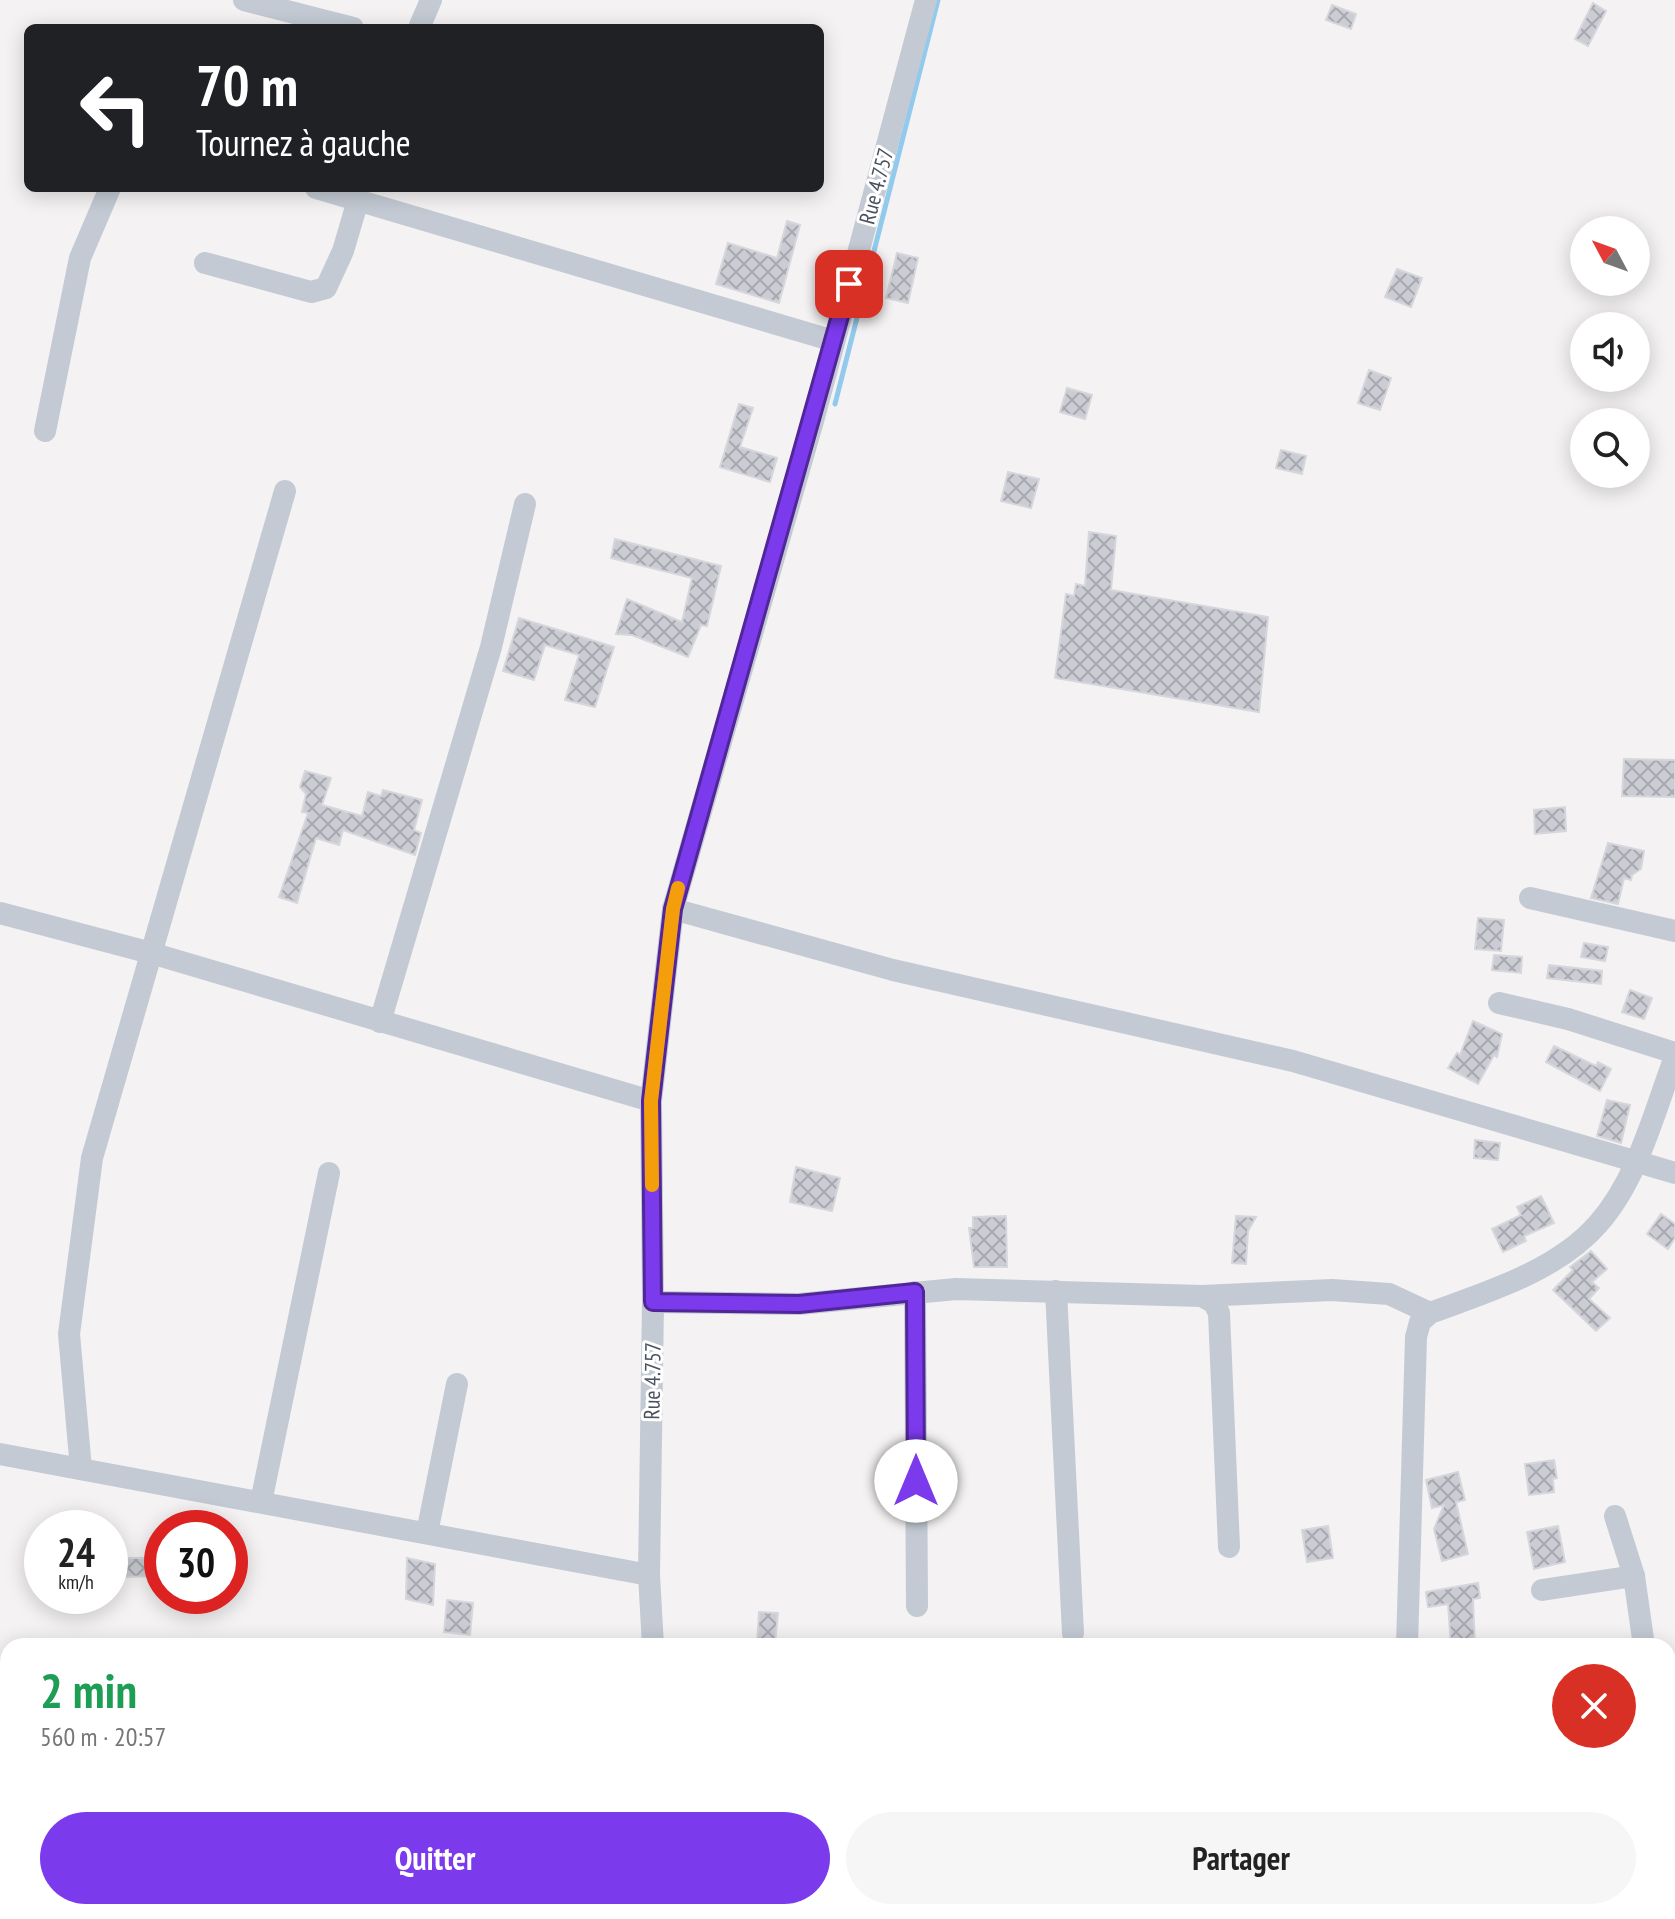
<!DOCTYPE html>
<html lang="fr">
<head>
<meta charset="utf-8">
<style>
  :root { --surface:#fff; --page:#f6f6f6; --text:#222; --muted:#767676; --accent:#7c3aed }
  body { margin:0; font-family:"PT Sans Narrow",sans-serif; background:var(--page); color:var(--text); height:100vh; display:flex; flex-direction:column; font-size:30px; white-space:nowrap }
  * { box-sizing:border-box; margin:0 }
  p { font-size:26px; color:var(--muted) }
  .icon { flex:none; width:44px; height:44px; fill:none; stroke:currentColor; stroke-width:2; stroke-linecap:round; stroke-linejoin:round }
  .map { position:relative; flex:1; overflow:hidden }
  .side { position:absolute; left:0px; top:1638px; width:1676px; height:282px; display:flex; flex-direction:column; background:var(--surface); border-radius:24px 24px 0 0; box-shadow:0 4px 20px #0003 }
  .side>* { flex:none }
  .banner { position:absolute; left:24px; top:24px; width:800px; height:168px; border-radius:12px; box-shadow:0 4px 20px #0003; background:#202124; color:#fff; overflow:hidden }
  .needle { width:52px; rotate:311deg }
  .fabs { position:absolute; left:1570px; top:216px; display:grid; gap:16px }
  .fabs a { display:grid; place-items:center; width:80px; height:80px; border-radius:50%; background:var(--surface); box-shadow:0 4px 20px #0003; font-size:40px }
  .speed { position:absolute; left:24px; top:1510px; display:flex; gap:16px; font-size:40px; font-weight:700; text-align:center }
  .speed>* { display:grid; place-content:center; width:104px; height:104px; border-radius:50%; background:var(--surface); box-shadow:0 4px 20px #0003; line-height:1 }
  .speed small { font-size:20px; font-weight:400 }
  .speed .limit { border:12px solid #d22; background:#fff; color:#111 }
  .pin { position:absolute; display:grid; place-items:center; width:68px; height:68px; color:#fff; margin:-34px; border-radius:16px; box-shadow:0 4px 12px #0006 }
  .me { position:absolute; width:88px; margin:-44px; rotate:0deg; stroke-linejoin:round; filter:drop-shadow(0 0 6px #0008) }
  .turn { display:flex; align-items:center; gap:28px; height:168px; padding:0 40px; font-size:36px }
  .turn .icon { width:104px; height:104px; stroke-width:2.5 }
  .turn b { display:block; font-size:56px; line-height:68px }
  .round { display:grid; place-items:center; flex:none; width:84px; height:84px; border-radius:42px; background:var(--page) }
  .headline { display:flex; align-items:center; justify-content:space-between; height:136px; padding:0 40px }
  h1 { font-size:48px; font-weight:800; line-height:60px; color:#1e9e55 }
  .button { display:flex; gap:16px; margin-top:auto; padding:16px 40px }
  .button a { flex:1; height:92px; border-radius:48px; background:var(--accent); color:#fff; font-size:32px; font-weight:800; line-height:92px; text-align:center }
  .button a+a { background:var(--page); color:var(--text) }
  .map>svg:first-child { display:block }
</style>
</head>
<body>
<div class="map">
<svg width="1675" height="1919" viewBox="0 0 1675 1919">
  <defs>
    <pattern id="building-cross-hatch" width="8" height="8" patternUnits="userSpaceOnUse" patternTransform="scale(2)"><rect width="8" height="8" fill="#cccdd4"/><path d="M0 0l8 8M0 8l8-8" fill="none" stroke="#a8a9af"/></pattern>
  </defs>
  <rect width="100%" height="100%" fill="#f4f2f2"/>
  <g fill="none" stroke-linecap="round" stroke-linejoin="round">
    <path stroke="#91caec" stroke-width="5" d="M835,404L938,0"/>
  </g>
  <g fill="url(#building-cross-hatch)" stroke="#d6d7dd" stroke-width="2">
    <path d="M1593,3L1606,11L1588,46L1575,39Z"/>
    <path d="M1332,5L1356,14L1351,29L1326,20Z"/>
    <path d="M787,221L800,225L779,303L716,284L728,243L777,258Z"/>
    <path d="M897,253L918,258L908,303L886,298Z"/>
    <path d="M1397,269L1422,278L1411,307L1385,297Z"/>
    <path d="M1369,370L1391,378L1380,410L1358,403Z"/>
    <path d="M1067,388L1092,395L1085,419L1060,412Z"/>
    <path d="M739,404L753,408L740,447L777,458L770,482L720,467Z"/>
    <path d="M1281,450L1306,456L1302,474L1276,468Z"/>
    <path d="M1008,472L1039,479L1031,508L1001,501Z"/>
    <path d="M1089,532L1116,536L1111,590L1268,617L1259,712L1055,678L1066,594L1074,596L1076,584L1085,586Z"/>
    <path d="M615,539L721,566L707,626L701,625L688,657L632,635L616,634L627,599L682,622L692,578L611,558Z"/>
    <path d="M519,618L614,647L595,707L565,700L579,655L545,645L534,680L503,671Z"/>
    <path d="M1624,759L1675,760V797L1622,796Z"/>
    <path d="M305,771L331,778L322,805L362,816L368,792L381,796L383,790L422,800L414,830L421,833L415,855L343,830L339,845L316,838L297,903L279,897L308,813L302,812L306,794L300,787Z"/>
    <path d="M1565,807L1566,831L1535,834L1534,810Z"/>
    <path d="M1608,843L1644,851L1641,869L1632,875L1631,880L1624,878L1618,904L1591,898Z"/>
    <path d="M1478,918L1504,920L1501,951L1475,949Z"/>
    <path d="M1584,943L1608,947L1605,961L1581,957Z"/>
    <path d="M1494,955L1522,957L1521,973L1492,970Z"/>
    <path d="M1549,965L1602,971L1601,984L1547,978Z"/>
    <path d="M1630,990L1652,998L1644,1019L1622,1012Z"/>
    <path d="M1473,1021L1502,1034L1497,1057L1494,1055L1478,1084L1448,1068L1457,1053L1460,1055Z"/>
    <path d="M1554,1046L1596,1066L1598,1062L1611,1069L1600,1091L1546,1062Z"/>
    <path d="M1607,1100L1630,1105L1621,1143L1597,1136Z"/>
    <path d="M1475,1140L1500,1143L1498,1160L1474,1158Z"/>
    <path d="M796,1167L840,1178L832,1211L790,1202Z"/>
    <path d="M1541,1196L1554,1223L1524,1236L1526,1241L1503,1252L1492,1229L1521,1215L1517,1207Z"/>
    <path d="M1661,1214L1675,1224V1238L1668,1249L1647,1234Z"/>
    <path d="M1006,1216L1007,1267H974L969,1228H973V1217Z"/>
    <path d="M1236,1216L1256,1217L1248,1231L1246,1264L1232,1263Z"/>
    <path d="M1591,1251L1607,1269L1592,1282L1599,1288L1589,1299L1610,1318L1596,1331L1553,1290L1573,1270L1570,1267Z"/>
    <path d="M1554,1460L1557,1478L1553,1479L1554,1492L1529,1495L1525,1464Z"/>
    <path d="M1458,1472L1465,1500L1456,1502L1468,1554L1442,1561L1434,1529L1444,1505L1432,1508L1426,1480Z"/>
    <path d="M1328,1526L1333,1558L1307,1562L1302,1530Z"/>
    <path d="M1558,1526L1565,1562L1534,1569L1527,1532Z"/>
    <path d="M123,1558H162V1576L123,1577Z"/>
    <path d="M407,1558L435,1564L433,1605L406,1599Z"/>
    <path d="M1478,1583L1480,1598L1473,1599L1475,1646H1451L1448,1604L1428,1607L1426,1592Z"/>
    <path d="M447,1600L473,1603L470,1635L444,1632Z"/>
    <path d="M759,1612L778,1613L775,1644H757Z"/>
  </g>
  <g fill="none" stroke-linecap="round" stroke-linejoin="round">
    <g stroke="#c3cad3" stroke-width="22">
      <path d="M244,0L353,28"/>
      <path d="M419,28L431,0"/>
      <path d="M316,188L834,341"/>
      <path d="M205,263L311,292L326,288L343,251L358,200"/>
      <path d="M45,431L80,258L110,188"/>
      <path d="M1530,898L1675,931"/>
      <path d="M673,909L893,970L1293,1061L1675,1173"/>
      <path d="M0,913L151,953L651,1101"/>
      <path d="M1499,1003L1568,1019L1675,1053"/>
      <path d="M380,1022L491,647L525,504"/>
      <path d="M1056,1291L1073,1633"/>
      <path d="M915,1292L917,1606"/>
      <path d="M1202,1296L1332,1290L1389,1294L1430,1313"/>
      <path d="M653,1302L799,1304L956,1289L1202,1296L1214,1303L1219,1313L1229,1547"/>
      <path d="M0,1454L649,1575"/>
      <path d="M81,1469L69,1334L92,1158L285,491"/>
      <path d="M261,1502L329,1173"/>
      <path d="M1615,1516L1634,1576L1644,1646"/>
      <path d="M427,1533L457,1384"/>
      <path d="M1542,1590L1634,1576"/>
      <path d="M653,1646L649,1575L653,1302L651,1101L673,909L813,421L926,0"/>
      <path d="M1407,1646L1416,1337L1420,1322L1430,1313C1487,1292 1557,1271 1598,1224C1638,1179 1654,1112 1675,1057"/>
      <path d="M0,1695H8"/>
      <path d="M1668,1762L1675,1761"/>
      <path d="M1668,1851L1675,1860"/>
      <path d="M661,1912V1919"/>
      <path d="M935,1912V1919"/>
      <path d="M1167,1912V1919"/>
      <path d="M70,1919L76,1912"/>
      <path d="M1258,1919L1274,1912"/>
    </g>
  </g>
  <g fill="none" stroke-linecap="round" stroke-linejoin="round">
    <g stroke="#51269a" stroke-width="20">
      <path id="route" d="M849,284L673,909L651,1101L653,1302L799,1304L915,1292L916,1481"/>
    </g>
    <use href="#route" stroke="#7c3aed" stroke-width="14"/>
    <path stroke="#f59e0b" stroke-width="14" d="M652,1185L651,1101L673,909L678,888"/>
  </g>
  <g text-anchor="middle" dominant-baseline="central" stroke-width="6" stroke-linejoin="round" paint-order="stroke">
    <g font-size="22" fill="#4a5260" stroke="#fff">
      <text transform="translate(876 186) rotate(-75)">Rue 4.757</text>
      <text transform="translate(652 1381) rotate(-89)">Rue 4.757</text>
    </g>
  </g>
</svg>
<div class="fabs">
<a><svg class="needle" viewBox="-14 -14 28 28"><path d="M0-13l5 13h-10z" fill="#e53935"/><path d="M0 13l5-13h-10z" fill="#767676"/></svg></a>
<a><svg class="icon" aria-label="sound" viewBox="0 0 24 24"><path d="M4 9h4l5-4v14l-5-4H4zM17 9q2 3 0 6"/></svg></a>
<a><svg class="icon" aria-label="search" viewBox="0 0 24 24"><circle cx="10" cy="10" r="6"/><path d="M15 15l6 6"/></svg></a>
</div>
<div class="speed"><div>24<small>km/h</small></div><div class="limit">30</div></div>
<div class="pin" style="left:849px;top:284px;background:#d93025"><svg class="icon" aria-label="arrive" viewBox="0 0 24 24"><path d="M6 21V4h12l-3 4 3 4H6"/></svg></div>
<svg class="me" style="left:916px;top:1481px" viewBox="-20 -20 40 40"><circle r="19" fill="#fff"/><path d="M0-13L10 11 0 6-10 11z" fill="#7c3aed"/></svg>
<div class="banner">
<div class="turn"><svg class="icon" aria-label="left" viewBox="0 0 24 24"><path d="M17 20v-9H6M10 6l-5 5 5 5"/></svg><div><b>70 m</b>Tournez à gauche</div></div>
</div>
<section class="side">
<div class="headline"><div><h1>2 min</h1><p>560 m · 20:57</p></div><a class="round" style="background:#d93025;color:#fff"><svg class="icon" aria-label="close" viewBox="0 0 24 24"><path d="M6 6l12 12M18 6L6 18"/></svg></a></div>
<div class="button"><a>Quitter</a><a>Partager</a></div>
</section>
</div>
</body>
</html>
